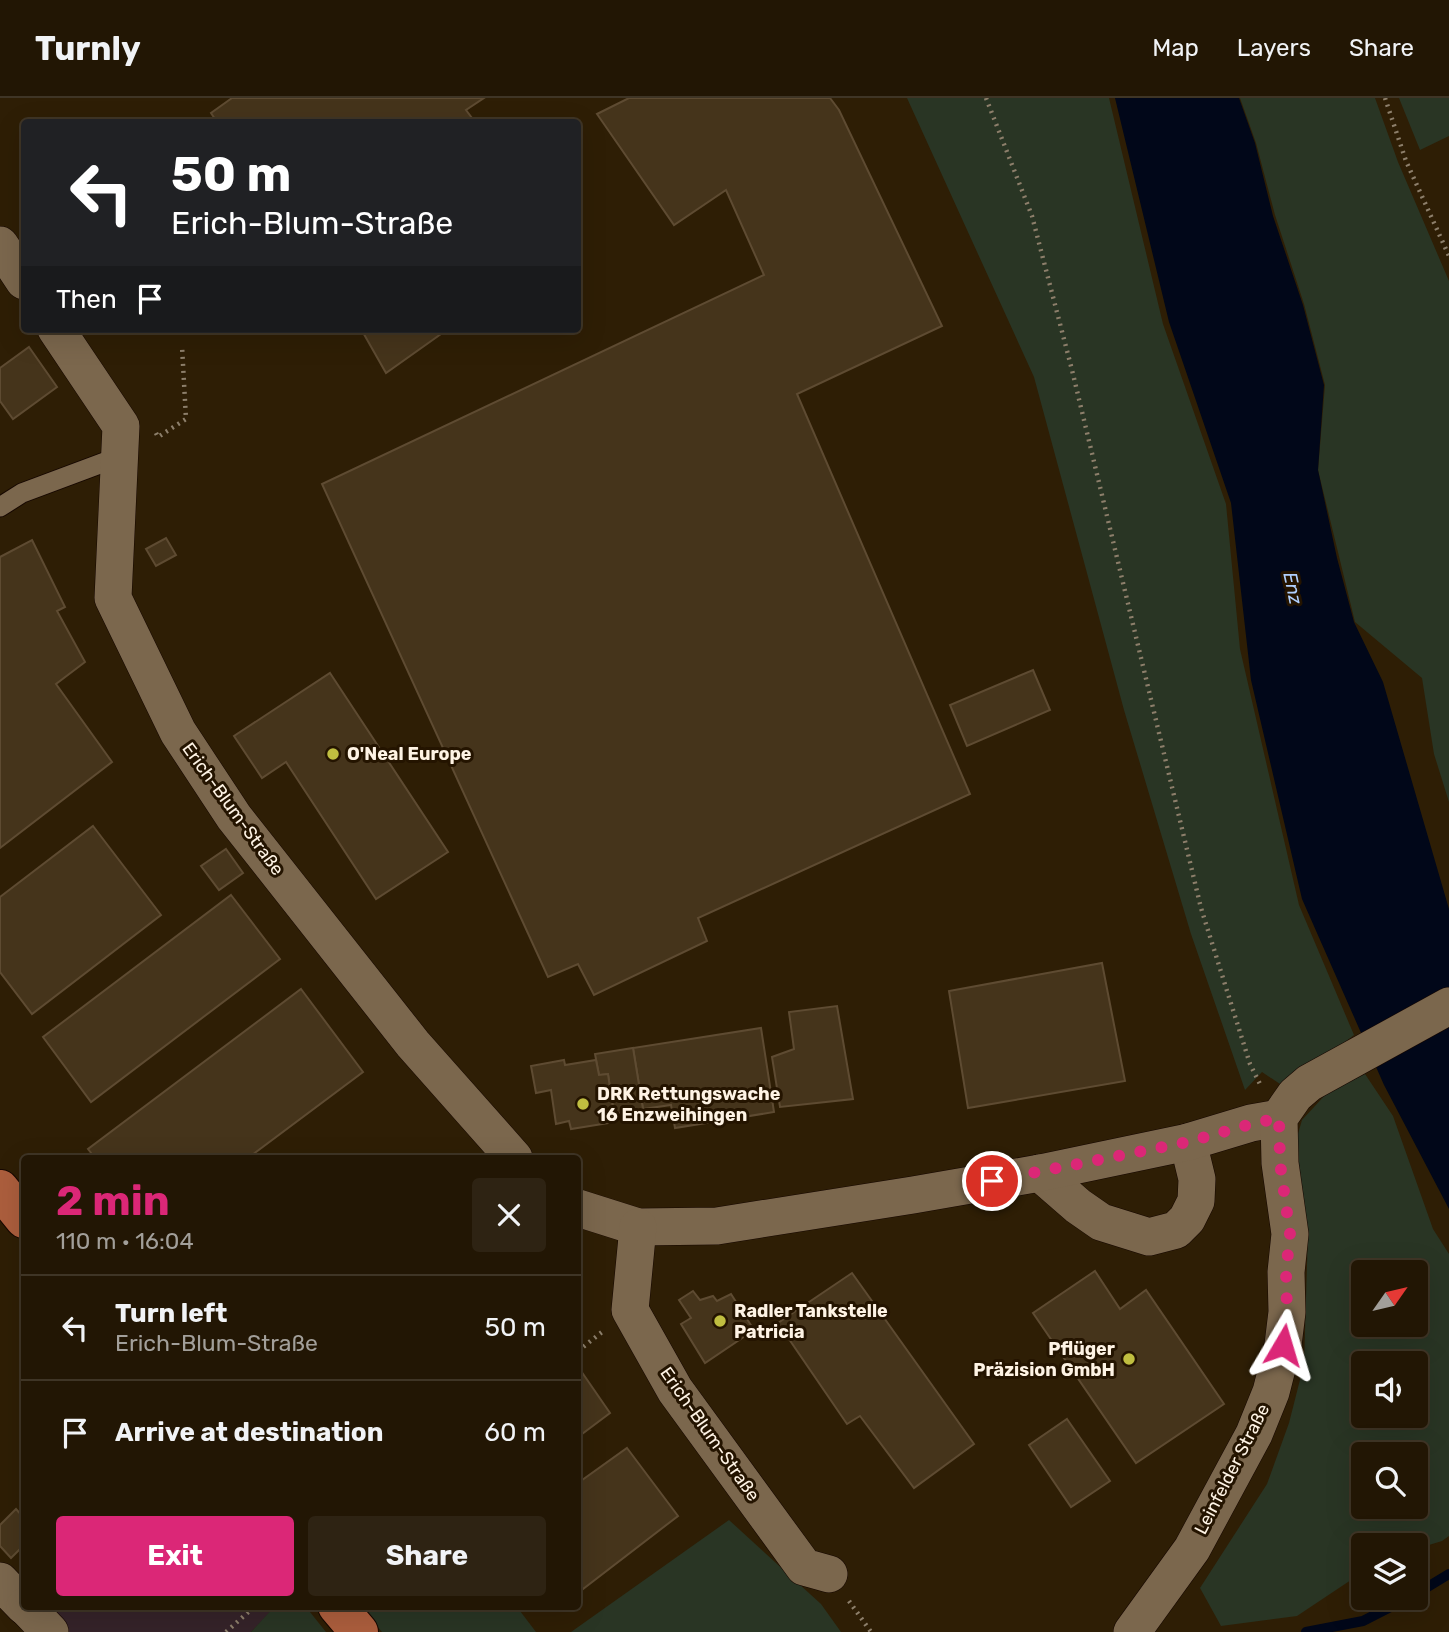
<!DOCTYPE html>
<html lang="en">
<head>
<meta charset="utf-8">
<style>
  :root { --surface:#221604; --page:#2e2313; --text:#f1f3f6; --muted:#a29f9a; --line:#3f3526; --accent:#db2777 }
  body { margin:0; font-family:Rubik,sans-serif; background:var(--page); color:var(--text); height:100vh; display:flex; flex-direction:column; font-size:26px; white-space:nowrap }
  * { box-sizing:border-box; margin:0 }
  p { font-size:23px; color:var(--muted) }
  .icon { flex:none; width:38px; height:38px; fill:none; stroke:currentColor; stroke-width:2; stroke-linecap:round; stroke-linejoin:round }
  .map { position:relative; flex:1; overflow:hidden }
  .panel { position:absolute; left:21px; top:1057px; width:560px; height:455px; display:flex; flex-direction:column; background:var(--surface); border-radius:7px; box-shadow:0 7px 28px #0002,0 0 0 2px var(--line) }
  .panel>* { flex:none }
  .banner { position:absolute; left:21px; top:21px; width:560px; height:214px; border-radius:7px; box-shadow:0 7px 28px #0002,0 0 0 2px var(--line); background:#202124; color:#fff; overflow:hidden }
  .needle { width:46px; rotate:56deg }
  .buttons { position:absolute; left:1351px; top:1162px; display:grid; gap:14px }
  .buttons a { display:grid; place-items:center; width:77px; height:77px; border-radius:7px; background:var(--surface); box-shadow:0 7px 28px #0002,0 0 0 2px var(--line); font-size:35px }
  .pin { position:absolute; display:grid; place-items:center; width:60px; height:60px; color:#fff; margin:-30px; border:4px solid #fff; border-radius:50%; box-shadow:0 2px 7px #0007 }
  .me { position:absolute; width:77px; margin:-38px; rotate:7deg; stroke-linejoin:round; filter:drop-shadow(0 0 5px #0008) }
  .turn { display:flex; align-items:center; gap:24px; height:147px; padding:0 35px; font-size:32px }
  .turn .icon { width:91px; height:91px; stroke-width:2.5 }
  .turn b { display:block; font-size:49px; line-height:60px }
  .then { display:flex; align-items:center; height:66px; padding:0 35px; background:#0003; gap:14px; font-size:26px }
  .round { display:grid; place-items:center; flex:none; width:74px; height:74px; border-radius:7px; background:var(--page) }
  .overview { display:flex; align-items:center; justify-content:space-between; height:119px; padding:0 35px }
  h1 { font-size:42px; font-weight:700; line-height:52px; color:var(--accent) }
  .button { display:flex; gap:14px; margin-top:auto; padding:14px 35px }
  .button a { flex:1; height:80px; border-radius:7px; background:var(--accent); color:#fff; font-size:28px; font-weight:700; line-height:80px; text-align:center }
  .button a+a { background:var(--page); color:var(--text) }
  ul { padding:0; list-style:none }
  li { display:flex; align-items:center; gap:21px; height:105px; padding:0 35px; border-top:2px solid var(--line) }
  li div { flex:1 }
  li b { display:block; font-size:26px }
  li em { font-style:normal }
  header { display:flex; align-items:center; gap:42px; box-sizing:border-box; height:98px; padding:0 35px; background:var(--surface); border-bottom:2px solid var(--line) }
  header strong { font-size:33px }
  nav { display:flex; gap:38px; margin-inline-start:auto; font-size:24px }
  .map>svg:first-child { display:block }
</style>
</head>
<body>
<header>
<strong>Turnly</strong>
<nav><a>Map</a><a>Layers</a><a>Share</a></nav>
</header>
<div class="map">
<svg width="1449" height="1534" viewBox="0 0 1449 1534">
  <rect width="100%" height="100%" fill="#2e1e05"/>
  <path fill="#352329" d="M36,1509H275L251,1534H60Z"/>
  <g fill="#293524" fill-rule="evenodd">
    <path d="M907,0H1109L1163,226L1226,406L1240,551L1299,807L1354,937L1286,990L1262,974L1245,992L1191,836L1124,612L1034,279Z"/>
    <path d="M1240,0H1375L1398,64L1449,183V704L1434,656L1422,580L1355,524L1318,372L1325,287L1304,206L1275,117L1256,45Z"/>
    <path d="M1399,0H1449V38L1420,52Z"/>
    <path d="M1365,976L1393,1018L1433,1131L1449,1156V1438L1442,1443L1416,1451V1447H1363V1474L1297,1518L1221,1528L1200,1490L1267,1386L1289,1325L1304,1266L1308,1134L1295,1046L1302,1022L1327,995ZM1363,1174H1416V1227H1363ZM1363,1265H1416V1318H1363ZM1363,1356H1416V1409H1363Z"/>
    <path d="M729,1422L821,1506L841,1534H571Z"/>
    <path d="M275,1508L306,1509L326,1534H251Z"/>
    <path d="M360,1509H517L536,1534H382Z"/>
  </g>
  <path fill="#010719" d="M1115,0H1239L1255,45L1273,118L1303,207L1324,287L1318,372L1337,460L1354,524L1383,584L1449,811V1111L1384,987L1302,801L1251,582L1231,405L1169,224Z"/>
  <g fill="none" stroke-linecap="round" stroke-linejoin="round">
    <g stroke="#010719" stroke-width="10">
      <path d="M1416,1496L1449,1476"/>
      <path d="M1306,1534L1363,1523L1408,1500"/>
    </g>
  </g>
  <g fill="#45341b" stroke="#5e4b32" stroke-width="2">
    <path d="M232,0H484L466,12L475,24H217L211,15Z"/>
    <path d="M629,0H830L839,12L942,228L797,296L970,696L698,820L707,843L594,897L578,866L548,879L322,386L764,177L726,92L674,127L597,16Z"/>
    <path d="M361,231H448L386,275Z"/>
    <path d="M29,249L57,289L13,321L0,303V270Z"/>
    <path d="M166,440L176,457L156,468L146,451Z"/>
    <path d="M32,442L65,509L57,513L85,564L56,586L112,664L0,750V459Z"/>
    <path d="M1033,572L1050,612L967,648L950,607Z"/>
    <path d="M330,575L448,754L376,801L286,664L262,680L234,638Z"/>
    <path d="M93,728L161,817L32,916L0,874V799Z"/>
    <path d="M226,751L243,775L219,792L201,768Z"/>
    <path d="M231,797L280,861L91,1004L43,939Z"/>
    <path d="M1102,865L1125,983L968,1010L949,893Z"/>
    <path d="M301,891L363,974L248,1060H95L88,1051Z"/>
    <path d="M837,908L853,1001L780,1009L772,959L794,951L789,914Z"/>
    <path d="M761,930L774,1014L675,1030L671,1007L643,1011L633,950Z"/>
    <path d="M633,950L643,1011L614,1016L608,976L599,977L595,956Z"/>
    <path d="M564,962L565,967L596,962L599,977L608,976L615,1024L571,1031L569,1023L556,1026L551,992L536,995L531,968Z"/>
    <path d="M1095,1173L1120,1211L1146,1192L1224,1306L1136,1365L1033,1215Z"/>
    <path d="M852,1175L974,1346L914,1390L860,1318L847,1326L778,1225Z"/>
    <path d="M693,1193L700,1202L713,1198L717,1203L731,1196L754,1232L705,1265L681,1226L691,1220L679,1202Z"/>
    <path d="M579,1270L610,1315L578,1339V1271Z"/>
    <path d="M1067,1321L1110,1383L1071,1409L1029,1347Z"/>
    <path d="M627,1350L678,1418L583,1491L578,1483V1385Z"/>
    <path d="M16,1411L24,1420V1447L11,1460L0,1448V1427Z"/>
  </g>
  <g fill="none" stroke-linecap="round" stroke-linejoin="round">
    <g stroke="#160700" stroke-width="21">
      <path id="service" d="M0,409L22,395L121,358"/>
    </g>
    <g stroke="#160700" stroke-width="38">
      <g id="minor">
        <path d="M0,147L24,183"/>
        <path d="M56,231L121,328L113,500L178,634L234,719L413,946L514,1060"/>
        <path d="M1040,1075L1078,1108L1101,1124L1149,1139L1176,1132L1187,1121L1196,1103L1197,1081L1188,1044"/>
        <path d="M578,1110L638,1129L717,1128L913,1097L1040,1075L1188,1044L1251,1025L1279,1020"/>
        <path d="M638,1129L630,1212L675,1292L804,1469L829,1476"/>
        <path d="M0,1483L24,1508"/>
        <path d="M25,1508L50,1534"/>
        <path d="M1132,1534L1192,1451L1254,1336L1271,1294L1283,1247L1287,1214L1286,1174L1290,1136L1280,1065L1279,1020L1295,997L1309,985L1449,908"/>
      </g>
    </g>
    <g stroke="#160700" stroke-width="40">
      <g id="primary">
        <path d="M0,1091L24,1121"/>
        <path d="M337,1508L359,1534"/>
      </g>
    </g>
    <g stroke="#8d7f6b" stroke-width="4.5" stroke-dasharray="2 5" stroke-linecap="butt">
      <path d="M986,0L1032,118L1072,272L1201,810L1250,966L1260,986"/>
      <path d="M1385,0L1406,63L1449,158"/>
      <path d="M156,335L158,339L186,321L182,248"/>
      <path d="M578,1253L602,1234"/>
      <path d="M849,1503L871,1534"/>
      <path d="M226,1534L255,1508"/>
    </g>
    <use href="#service" stroke="#7b674d" stroke-width="19"/>
    <use href="#minor" stroke="#7b674d" stroke-width="37"/>
    <use href="#primary" stroke="#ac5e3d" stroke-width="38"/>
  </g>
  <g fill="none" stroke-linecap="round" stroke-linejoin="round">
    <path stroke="#db2777" stroke-width="12" stroke-dasharray="0 21.6" d="M992,1083L1188,1044L1251,1026L1279,1020L1280,1065L1290,1136L1286,1174L1287,1214L1283,1247"/>
  </g>
  <g fill="#c0be40" stroke="#241400" stroke-width="2.5">
    <circle cx="333" cy="656" r="7"/>
    <circle cx="583" cy="1006" r="7"/>
    <circle cx="720" cy="1223" r="7"/>
    <circle cx="1129" cy="1261" r="7"/>
  </g>
  <g text-anchor="middle" dominant-baseline="central" stroke-width="6" stroke-linejoin="round" paint-order="stroke">
    <g font-size="18" font-weight="bold" fill="#fef3e4" stroke="#241400" text-anchor="start">
      <text x="347" y="656">O'Neal Europe</text>
      <text x="597" y="996">DRK Rettungswache<tspan x="597" dy="21">16 Enzweihingen</tspan></text>
      <text x="734" y="1213">Radler Tankstelle<tspan x="734" dy="21">Patricia</tspan></text>
      <text x="1115" y="1251" text-anchor="end">Pflüger<tspan x="1115" dy="21">Präzision GmbH</tspan></text>
    </g>
    <g font-size="18" fill="#fef3e4" stroke="#241400">
      <text transform="translate(233 711) rotate(54)">Erich-Blum-Straße</text>
      <text transform="translate(710 1336) rotate(55)">Erich-Blum-Straße</text>
      <text transform="translate(1232 1371) rotate(-63)">Leinfelder Straße</text>
    </g>
    <g font-size="19" font-style="italic" fill="#b0d0fe" stroke="#241400">
      <text transform="translate(1293 490) rotate(78)">Enz</text>
    </g>
  </g>
</svg>
<div class="buttons">
<a><svg class="needle" viewBox="-14 -14 28 28"><path d="M0-13l5 13h-10z" fill="#e53935"/><path d="M0 13l5-13h-10z" fill="#a29f9a"/></svg></a>
<a><svg class="icon" aria-label="sound" viewBox="0 0 24 24"><path d="M4 9h4l5-4v14l-5-4H4zM17 9q2 3 0 6"/></svg></a>
<a><svg class="icon" aria-label="search" viewBox="0 0 24 24"><circle cx="10" cy="10" r="6"/><path d="M15 15l6 6"/></svg></a>
<a><svg class="icon" aria-label="layers" viewBox="0 0 24 24"><path d="M12 4l9 5-9 5-9-5zM3 14l9 5 9-5"/></svg></a>
</div>
<div class="pin" style="left:992px;top:1083px;background:#d93025"><svg class="icon" aria-label="arrive" viewBox="0 0 24 24"><path d="M6 21V4h12l-3 4 3 4H6"/></svg></div>
<svg class="me" style="left:1283px;top:1247px" viewBox="-20 -20 40 40"><path d="M0-17L14 15 0 8-14 15z" fill="#db2777" stroke="#fff" stroke-width="4"/></svg>
<div class="banner">
<div class="turn"><svg class="icon" aria-label="left" viewBox="0 0 24 24"><path d="M17 20v-9H6M10 6l-5 5 5 5"/></svg><div><b>50 m</b>Erich-Blum-Straße</div></div>
<div class="then">Then<svg class="icon" aria-label="arrive" viewBox="0 0 24 24"><path d="M6 21V4h12l-3 4 3 4H6"/></svg></div>
</div>
<section class="panel">
<div class="overview"><div><h1>2 min</h1><p>110 m · 16:04</p></div><a class="round"><svg class="icon" aria-label="close" viewBox="0 0 24 24"><path d="M6 6l12 12M18 6L6 18"/></svg></a></div>
<ul>
<li><svg class="icon" aria-label="left" viewBox="0 0 24 24"><path d="M17 20v-9H6M10 6l-5 5 5 5"/></svg><div><b>Turn left</b><p>Erich-Blum-Straße</p></div><em>50 m</em></li>
<li><svg class="icon" aria-label="arrive" viewBox="0 0 24 24"><path d="M6 21V4h12l-3 4 3 4H6"/></svg><div><b>Arrive at destination</b></div><em>60 m</em></li>
</ul>
<div class="button"><a>Exit</a><a>Share</a></div>
</section>
</div>
</body>
</html>
